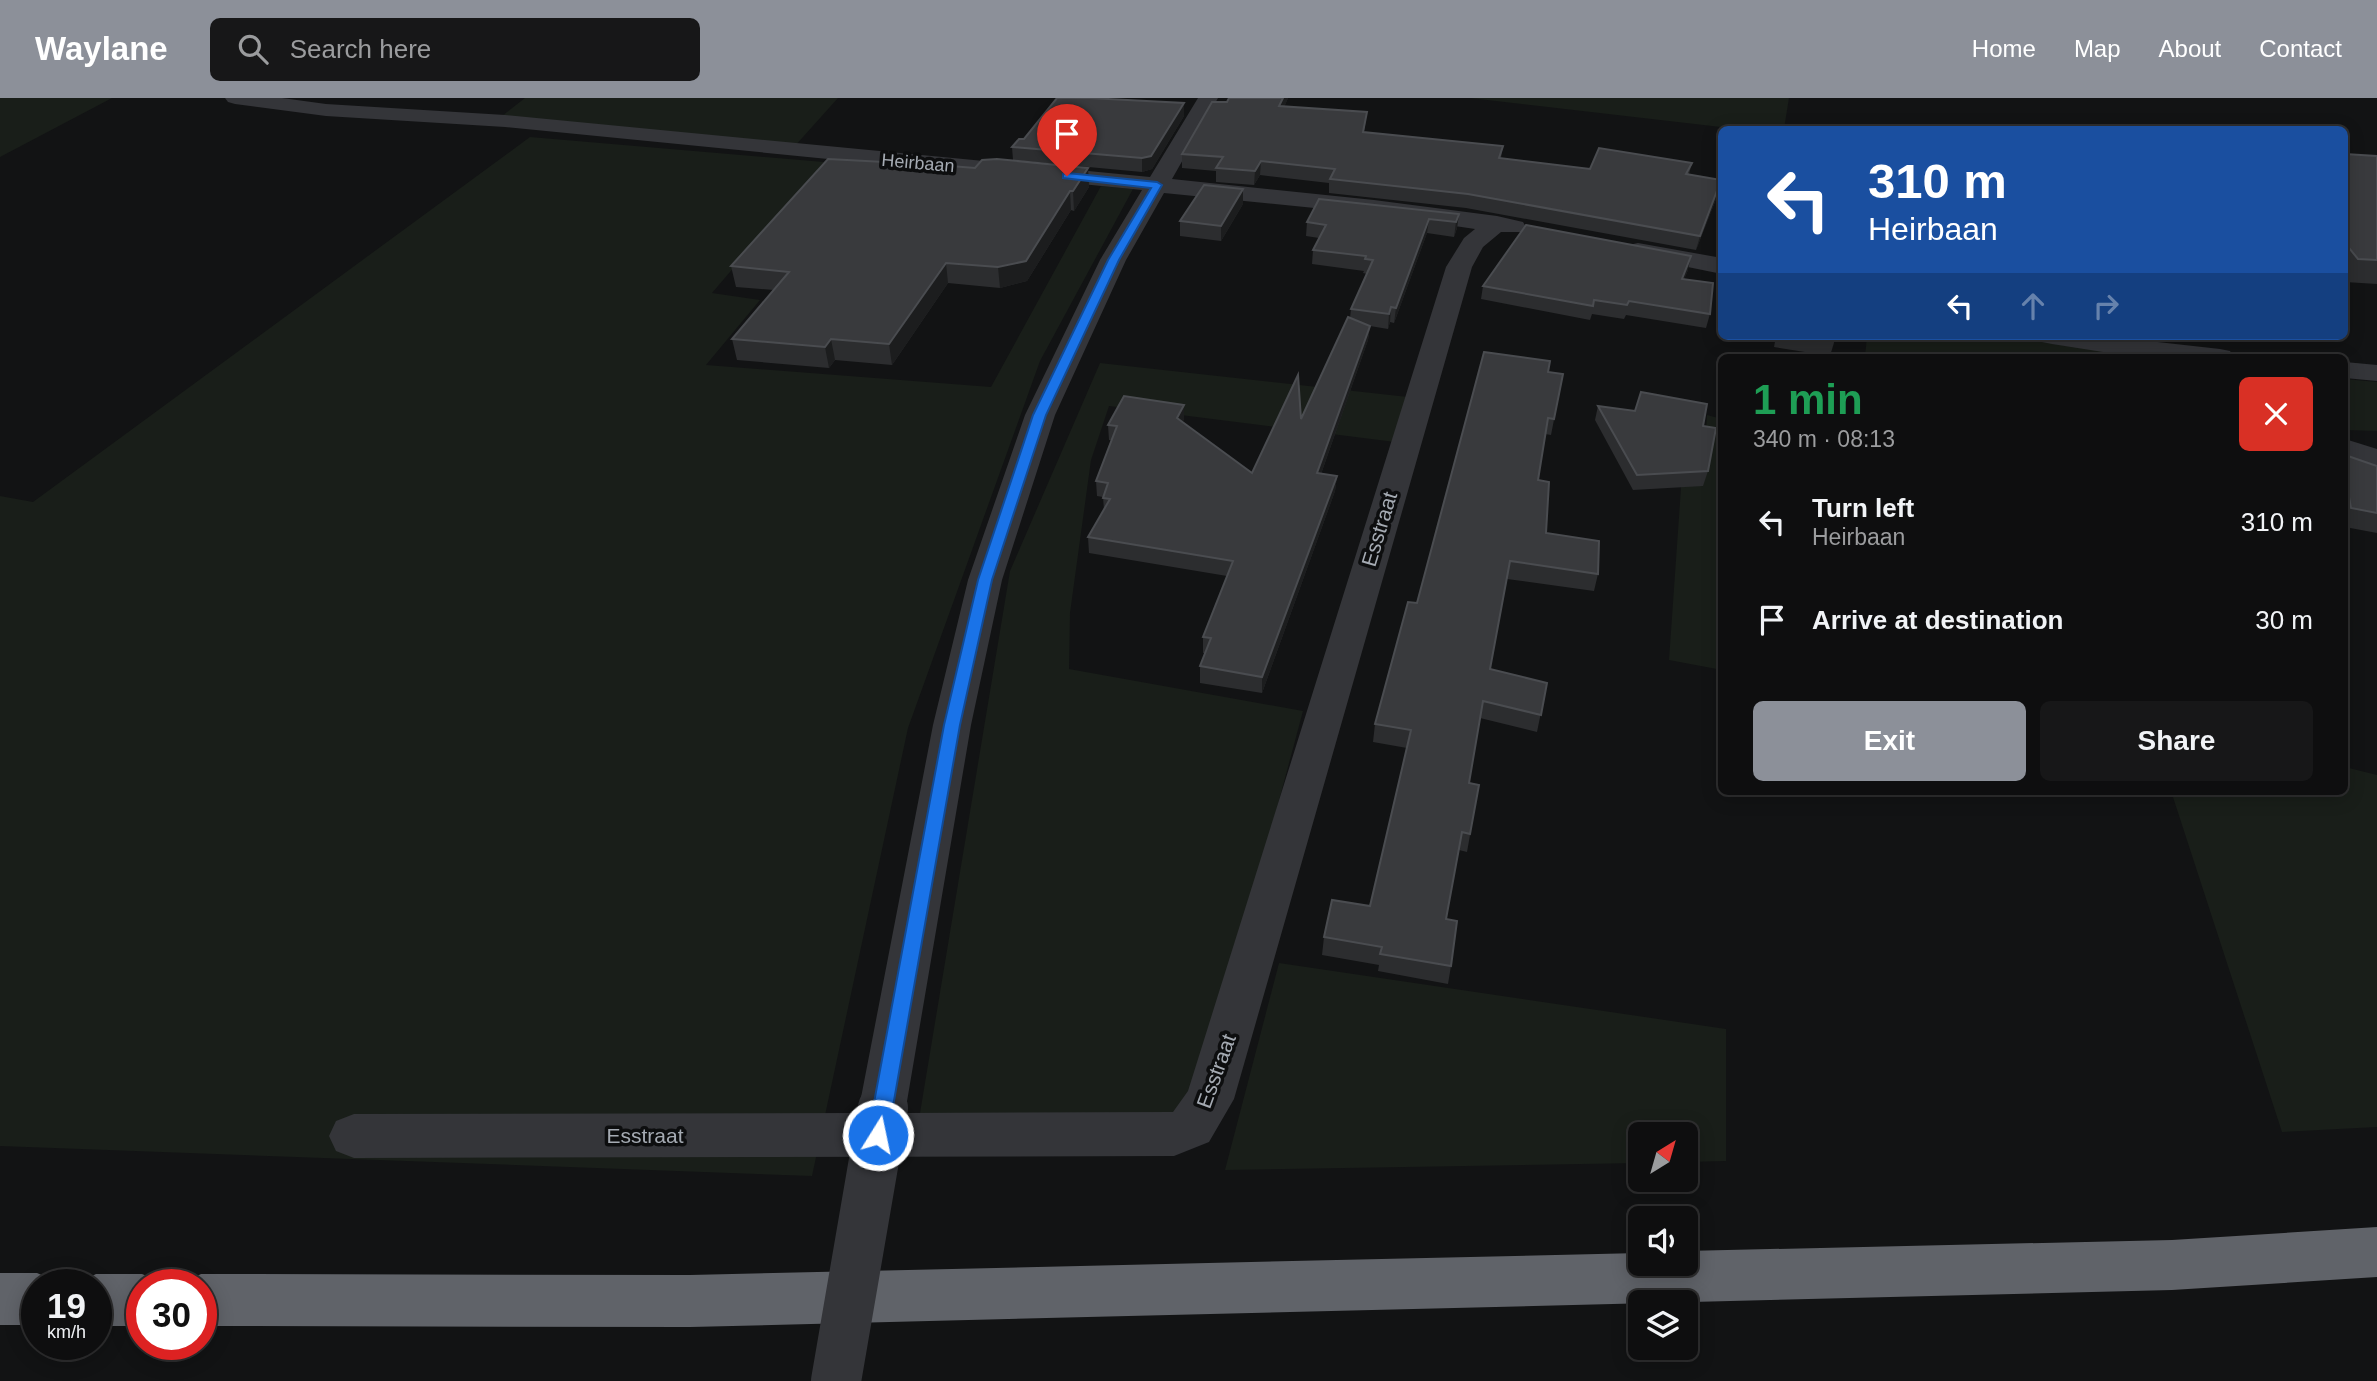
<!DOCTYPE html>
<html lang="en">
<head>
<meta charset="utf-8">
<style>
  :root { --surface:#0e0e0f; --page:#171718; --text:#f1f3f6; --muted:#9b9c9e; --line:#2e2e2f; --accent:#8c9099 }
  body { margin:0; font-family:Helvetica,sans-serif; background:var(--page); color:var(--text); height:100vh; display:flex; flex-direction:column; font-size:26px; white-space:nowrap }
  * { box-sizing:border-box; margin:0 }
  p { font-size:23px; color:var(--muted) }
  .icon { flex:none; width:38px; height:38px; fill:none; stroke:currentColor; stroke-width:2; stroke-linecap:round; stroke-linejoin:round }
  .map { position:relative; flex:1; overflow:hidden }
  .drawer { position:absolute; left:1718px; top:256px; width:630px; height:441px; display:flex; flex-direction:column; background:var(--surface); border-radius:10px; box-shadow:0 4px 18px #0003,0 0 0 2px var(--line) }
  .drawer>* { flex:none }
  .top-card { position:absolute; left:1718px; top:28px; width:630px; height:214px; border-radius:10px; box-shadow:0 4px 18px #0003,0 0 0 2px var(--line); background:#1a4fa0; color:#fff; overflow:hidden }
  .needle { width:46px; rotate:37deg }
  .buttons { position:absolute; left:1628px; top:1024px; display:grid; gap:14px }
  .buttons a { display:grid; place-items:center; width:70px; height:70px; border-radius:10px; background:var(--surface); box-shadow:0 4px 18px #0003,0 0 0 2px var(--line); font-size:35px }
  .speed { position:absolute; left:21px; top:1171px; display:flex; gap:14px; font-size:35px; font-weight:700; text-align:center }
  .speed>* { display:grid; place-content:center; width:91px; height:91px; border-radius:50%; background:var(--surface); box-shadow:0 4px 18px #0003,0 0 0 2px var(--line); line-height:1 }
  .speed small { font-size:18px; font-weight:400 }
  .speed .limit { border:10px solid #d22; background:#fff; color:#111 }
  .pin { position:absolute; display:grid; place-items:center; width:60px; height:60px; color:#fff; margin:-72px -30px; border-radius:50% 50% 50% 0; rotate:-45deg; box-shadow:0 0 7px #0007 }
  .pin .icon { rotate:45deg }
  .me { position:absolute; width:77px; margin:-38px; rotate:10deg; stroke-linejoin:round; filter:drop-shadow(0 0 5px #0008) }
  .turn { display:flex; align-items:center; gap:24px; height:147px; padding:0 35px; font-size:32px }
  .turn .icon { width:91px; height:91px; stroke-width:2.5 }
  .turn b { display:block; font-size:49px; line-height:60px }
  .lanes { display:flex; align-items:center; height:66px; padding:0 35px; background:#0003; justify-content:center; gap:35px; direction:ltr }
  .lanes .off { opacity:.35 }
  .round { display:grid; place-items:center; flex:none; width:74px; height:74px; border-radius:10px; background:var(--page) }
  .overview { display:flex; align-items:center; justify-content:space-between; height:119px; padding:0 35px }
  h1 { font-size:42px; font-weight:700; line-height:52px; color:#1e9e55 }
  .primary-button { display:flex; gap:14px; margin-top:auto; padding:14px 35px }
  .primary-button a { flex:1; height:80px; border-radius:10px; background:var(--accent); color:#fff; font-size:28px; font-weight:700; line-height:80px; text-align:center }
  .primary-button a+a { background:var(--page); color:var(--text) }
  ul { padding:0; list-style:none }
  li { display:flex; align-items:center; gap:21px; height:98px; padding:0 35px }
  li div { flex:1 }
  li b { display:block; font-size:26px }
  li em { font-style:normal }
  header { display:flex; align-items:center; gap:42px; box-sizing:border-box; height:98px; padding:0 35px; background:var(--accent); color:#fff }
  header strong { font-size:33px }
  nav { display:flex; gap:38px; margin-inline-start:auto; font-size:24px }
  .search { width:490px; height:63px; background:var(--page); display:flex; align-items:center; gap:18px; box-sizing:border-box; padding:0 24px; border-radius:10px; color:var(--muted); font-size:26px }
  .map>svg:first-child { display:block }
</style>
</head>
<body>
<header>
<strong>Waylane</strong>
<div class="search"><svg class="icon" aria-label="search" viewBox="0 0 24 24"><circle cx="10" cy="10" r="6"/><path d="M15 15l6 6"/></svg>Search here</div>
<nav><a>Home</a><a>Map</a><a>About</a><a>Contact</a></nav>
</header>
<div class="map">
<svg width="2377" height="1283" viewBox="0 0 2377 1283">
  <rect width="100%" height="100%" fill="#121314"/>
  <g fill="#191e19">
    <path d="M0,0H112L0,59Z"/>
    <path d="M525,0H838L794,49L498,21Z"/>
    <path d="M1470,0H1789L1784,31H1738Z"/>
    <path d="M530,39L824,64L712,195L760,202L706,267L991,289L1101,88L1133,91L1040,263L908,630L812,1078L0,1048V398L33,404Z"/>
    <path d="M1867,238H2025L2131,259H1865Z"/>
    <path d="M1100,265L1408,299L1395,344L1109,308L1091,362L1070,515L1069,571L1303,613L1197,1008L1187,1020L920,1015L1010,473Z"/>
    <path d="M2345,281L2377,284V333L2345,332Z"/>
    <path d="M1707,317L1722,321V572L1669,562L1684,347L1705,349Z"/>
    <path d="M2345,669L2377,677V1029L2282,1034L2171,693H2345Z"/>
    <path d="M1279,865L1726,931V1063L1685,1064V1036H1640V1065L1225,1072Z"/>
  </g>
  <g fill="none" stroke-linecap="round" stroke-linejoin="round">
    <g fill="#343539" fill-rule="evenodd">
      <path d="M225,0H282L326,6L505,17L1150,79L1198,0H1218L1172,81L1374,102L1497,118L1523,124L1526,129L1523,134H1501L1483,149L1472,169L1234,1001L1209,1044L1174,1058L354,1060L336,1053L329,1038L336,1023L354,1016L861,1015L859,1010L933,627L968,482L1025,317L1100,162L1142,92L505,29L326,18L235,6L228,4ZM1164,95L1374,116L1475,131L1464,140L1446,169L1188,993L1173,1014L905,1015L971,627L1002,482L1055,317L1126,162Z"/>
      <path d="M1638,145L1722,160V176L1629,157L1626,152L1629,147Z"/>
      <path d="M2038,238H2104L2220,251L2230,253L2234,259H2135L2052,246L2042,244Z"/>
      <path d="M2345,264L2377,267V283L2345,280Z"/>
      <path d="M2345,341L2377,351V371L2345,361Z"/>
    </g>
    <g fill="#606369" fill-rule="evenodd">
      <path d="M2377,1129V1179L2172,1192L690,1229L201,1228V1186H181L201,1176L690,1177L1640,1155V1166H1685V1153L2172,1142Z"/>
      <path d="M0,1175H37L56,1183L58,1186H37V1227H0Z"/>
      <path d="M96,1176H142L161,1184L162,1186H142V1228H96V1186H76Z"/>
    </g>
    <path stroke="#343539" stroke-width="50" d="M836,1283L883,1010"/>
  </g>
  <g fill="#2c2d2f">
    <path d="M1288,0L1284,9L1367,14L1364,34L1503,48L1501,60L1590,71L1692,65L1689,76L1718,96L1696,152L1466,110L1329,95V85L1260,77L1254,87L1216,84V73L1182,70V56L1227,4Z"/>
    <path d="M1184,5V18L1152,71L1142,74L1013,62L1012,49L1024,41Z"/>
    <path d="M2345,56L2377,58V186L2345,184Z"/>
    <path d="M938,67L975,70H1088L1089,89L1074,113L1071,112L1027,183L1000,190L948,185L892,267L835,262L829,270L737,262L732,241L774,192L736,189L731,168Z"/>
    <path d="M1243,106L1221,143L1180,138V123Z"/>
    <path d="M1459,116L1457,130L1454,139L1427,135L1394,225L1390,224L1388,231L1370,228L1368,242L1321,376L1337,378L1335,393L1262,595L1200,585V568L1205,555H1203V539L1227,478L1089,455L1088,439L1104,412L1103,399L1097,398L1096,383L1111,342H1109L1108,327L1184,307V321L1182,325L1252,375L1301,321L1350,220L1351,211L1367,176L1363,175L1364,173L1312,166L1313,152L1319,140L1306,138L1307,124Z"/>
    <path d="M1688,172L1684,181L1710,216L1706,230L1626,217L1624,221L1592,216L1590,222L1481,201L1483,188Z"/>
    <path d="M1776,238H1836L1830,258L1774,249Z"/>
    <path d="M1548,274L1563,276L1551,337L1545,336L1538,382L1546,435L1598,476L1594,493L1507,481L1490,571L1547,585L1537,634L1480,620L1469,685L1479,687L1467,754L1459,752L1446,821L1451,868L1448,886L1378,873L1379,867L1322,857L1324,839L1370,808L1407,650L1373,644L1375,626L1417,505Z"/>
    <path d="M1598,308L1703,328L1708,373L1703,388L1633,392L1595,322Z"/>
    <path d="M2345,357L2377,368V435L2345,429Z"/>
  </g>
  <g fill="#1c1d1e">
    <path d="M1283,0H1288L1279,22V8Z"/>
    <path d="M1184,5V18L1152,71L1142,74V60Z"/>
    <path d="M1261,63L1260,77L1254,87L1255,73Z"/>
    <path d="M1088,70L1089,89L1074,113L1073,93Z"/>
    <path d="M1721,82L1718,96L1696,152L1700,138Z"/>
    <path d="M1243,91V106L1221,143V128Z"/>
    <path d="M1070,93L1071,112L1027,183L1000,190L998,169Z"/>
    <path d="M1459,116L1457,130L1454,139L1456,124Z"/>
    <path d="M1429,121L1427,135L1394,225L1396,210Z"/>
    <path d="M1691,158L1688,172L1679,195L1682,181Z"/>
    <path d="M946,165L948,185L892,267L889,246Z"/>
    <path d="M1391,209L1390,224L1388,231L1389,216Z"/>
    <path d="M1370,228L1368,242L1316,390L1317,375Z"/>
    <path d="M831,241L835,262L829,270L825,249Z"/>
    <path d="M1184,307V321L1177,335V320Z"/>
    <path d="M1337,378L1335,393L1262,595V579Z"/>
  </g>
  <g fill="#393a3d" stroke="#4a4c50" stroke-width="2">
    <path d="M1057,0H1089L1184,5L1151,58L1142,60L1012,49L1019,41H1024Z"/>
    <path d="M1229,0H1283L1279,8L1367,14L1363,34L1503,48L1499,60L1590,71L1599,50L1692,65L1686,76L1721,82L1700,138L1468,96L1330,81L1335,71L1261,63L1255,73L1216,70L1223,59L1182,56L1212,4H1227Z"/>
    <path d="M2345,56L2377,58V162L2358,161L2345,145Z"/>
    <path d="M828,61L922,66L930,61L938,67L975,70L982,62L997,61L1088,70L1073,93H1070L1026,163L998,169L946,165L889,246L831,241L825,249L732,241L789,174L731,168Z"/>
    <path d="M1204,87L1243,91L1221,128L1180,123Z"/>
    <path d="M1319,101L1459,116L1456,124L1429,121L1396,210L1391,209L1389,216L1351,211L1373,162L1365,161L1366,158L1313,152L1326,127L1307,124Z"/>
    <path d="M1526,127L1691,158L1682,181L1713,185L1710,216L1629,203L1627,207L1594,202L1593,208L1483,188Z"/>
    <path d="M1348,219L1370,228L1317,375L1337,378L1262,579L1200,568L1211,540L1203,539L1233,463L1088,439L1110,401L1103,400L1108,385L1096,383L1117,328L1108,327L1124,298L1184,307L1177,320L1252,375L1298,277L1301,321Z"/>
    <path d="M1811,238H1836L1835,242Z"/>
    <path d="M1484,254L1550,263L1548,274L1563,276L1554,321L1548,320L1538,382L1549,384L1546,435L1599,443L1598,476L1510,463L1490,571L1547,585L1541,617L1483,603L1469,685L1479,687L1470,736L1462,734L1446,821L1457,823L1451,868L1380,856L1382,849L1324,839L1332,802L1370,808L1411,632L1375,626L1408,504L1417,505Z"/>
    <path d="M1641,294L1707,306L1703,328L1716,330L1708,373L1637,377L1598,308L1635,313Z"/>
    <path d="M2345,357L2377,368V415L2351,410L2345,377Z"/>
  </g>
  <path fill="#1a73e8" stroke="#114b97" stroke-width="2" d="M1067,75L1157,84L1162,87L1119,162L1046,317L992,482L960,627L888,1037L885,1044L878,1046L871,1044L868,1037L944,627L978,482L1033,317L1108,162L1151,90L1063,80V76Z"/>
  <g text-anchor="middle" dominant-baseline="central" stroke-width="7" stroke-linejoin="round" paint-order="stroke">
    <g font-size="18" fill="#a5abb3" stroke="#0d0e0f">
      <text transform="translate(918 65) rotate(5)">Heirbaan</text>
    </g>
    <g font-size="21" fill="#a5abb3" stroke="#0d0e0f">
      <text transform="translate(1379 431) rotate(-73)">Esstraat</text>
      <text transform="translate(1216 973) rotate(-70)">Esstraat</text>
      <text x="645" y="1037">Esstraat</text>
    </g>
  </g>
</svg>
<div class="buttons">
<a><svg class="needle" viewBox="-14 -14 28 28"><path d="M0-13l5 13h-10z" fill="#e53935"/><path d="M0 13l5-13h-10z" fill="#9b9c9e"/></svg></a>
<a><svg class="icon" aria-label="sound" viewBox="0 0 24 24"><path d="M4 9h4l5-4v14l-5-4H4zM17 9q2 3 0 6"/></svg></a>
<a><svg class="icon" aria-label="layers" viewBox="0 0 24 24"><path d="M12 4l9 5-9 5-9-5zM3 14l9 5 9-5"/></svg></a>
</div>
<div class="speed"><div>19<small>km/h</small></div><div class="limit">30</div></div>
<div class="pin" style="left:1067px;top:78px;background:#d93025"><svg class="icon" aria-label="arrive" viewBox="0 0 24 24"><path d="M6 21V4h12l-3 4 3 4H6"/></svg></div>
<svg class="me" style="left:878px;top:1037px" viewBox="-20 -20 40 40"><circle r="17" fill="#1a73e8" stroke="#fff" stroke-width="3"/><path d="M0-11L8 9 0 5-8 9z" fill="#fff"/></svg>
<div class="top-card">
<div class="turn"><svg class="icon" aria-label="left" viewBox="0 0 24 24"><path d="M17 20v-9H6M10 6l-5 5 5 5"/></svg><div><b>310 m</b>Heirbaan</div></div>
<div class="lanes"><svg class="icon" aria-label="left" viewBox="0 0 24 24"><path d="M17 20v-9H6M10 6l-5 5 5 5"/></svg><svg class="icon off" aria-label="ahead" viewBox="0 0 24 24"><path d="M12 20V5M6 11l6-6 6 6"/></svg><svg class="icon off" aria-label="right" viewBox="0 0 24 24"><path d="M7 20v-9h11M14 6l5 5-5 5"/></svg></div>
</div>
<section class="drawer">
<div class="overview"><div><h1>1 min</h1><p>340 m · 08:13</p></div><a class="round" style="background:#d93025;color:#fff"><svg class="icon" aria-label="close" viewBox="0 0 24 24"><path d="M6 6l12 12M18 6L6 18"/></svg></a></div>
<ul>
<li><svg class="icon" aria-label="left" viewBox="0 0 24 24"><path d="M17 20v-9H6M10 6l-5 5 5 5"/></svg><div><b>Turn left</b><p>Heirbaan</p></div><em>310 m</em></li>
<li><svg class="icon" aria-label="arrive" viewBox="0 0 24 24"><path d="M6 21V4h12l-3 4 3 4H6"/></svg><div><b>Arrive at destination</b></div><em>30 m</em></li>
</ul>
<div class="primary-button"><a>Exit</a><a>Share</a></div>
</section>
</div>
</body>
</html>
